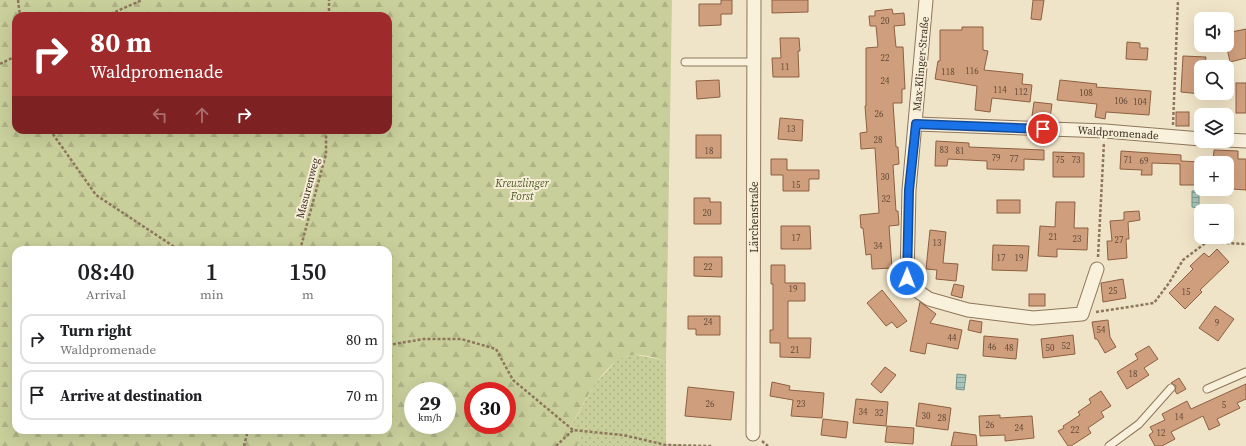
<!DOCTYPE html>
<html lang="en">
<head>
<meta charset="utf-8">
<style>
  :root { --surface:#fff; --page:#f6f6f6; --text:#202124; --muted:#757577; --line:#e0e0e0 }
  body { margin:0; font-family:"Source Serif 4",serif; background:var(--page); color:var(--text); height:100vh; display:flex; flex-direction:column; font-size:15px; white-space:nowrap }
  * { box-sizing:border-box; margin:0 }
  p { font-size:13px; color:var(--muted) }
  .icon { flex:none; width:22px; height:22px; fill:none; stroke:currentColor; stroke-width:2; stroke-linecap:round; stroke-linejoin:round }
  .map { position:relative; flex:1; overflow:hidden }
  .side { position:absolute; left:12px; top:246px; width:380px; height:188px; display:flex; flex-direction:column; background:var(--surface); border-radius:12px; box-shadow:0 4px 16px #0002 }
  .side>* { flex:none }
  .banner { position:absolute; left:12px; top:12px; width:380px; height:122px; border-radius:12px; box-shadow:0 4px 16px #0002; background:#9e2a2b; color:#fff; overflow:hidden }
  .buttons { position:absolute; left:1194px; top:12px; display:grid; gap:8px }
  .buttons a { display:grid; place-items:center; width:40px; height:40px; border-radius:8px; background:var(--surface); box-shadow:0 4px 16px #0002; font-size:20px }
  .speed { position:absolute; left:404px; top:382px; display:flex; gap:8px; font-size:20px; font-weight:700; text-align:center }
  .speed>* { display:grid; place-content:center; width:52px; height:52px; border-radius:50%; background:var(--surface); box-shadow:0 4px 16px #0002; line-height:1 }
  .speed small { font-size:10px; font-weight:400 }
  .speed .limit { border:6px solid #d22; background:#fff; color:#111 }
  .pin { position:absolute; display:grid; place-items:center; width:34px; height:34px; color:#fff; margin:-17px; border:2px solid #fff; border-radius:50%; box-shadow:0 1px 4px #0007 }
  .me { position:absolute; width:44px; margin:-22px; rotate:1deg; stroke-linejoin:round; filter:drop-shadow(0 0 3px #0008) }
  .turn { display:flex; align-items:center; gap:14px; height:84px; padding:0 12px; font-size:18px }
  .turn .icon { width:52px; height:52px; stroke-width:2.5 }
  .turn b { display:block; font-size:28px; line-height:34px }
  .lanes { display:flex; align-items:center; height:38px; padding:0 12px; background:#0003; justify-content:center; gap:20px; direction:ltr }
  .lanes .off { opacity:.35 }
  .eta { display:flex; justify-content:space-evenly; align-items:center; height:68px; text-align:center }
  .eta b { font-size:24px; font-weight:600; line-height:28px }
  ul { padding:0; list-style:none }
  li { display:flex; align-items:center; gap:12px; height:50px; margin:0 8px 6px; padding:0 4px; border:2px solid var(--line); border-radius:12px }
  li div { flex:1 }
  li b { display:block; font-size:15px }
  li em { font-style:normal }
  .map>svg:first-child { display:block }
</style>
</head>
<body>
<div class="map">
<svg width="1246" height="446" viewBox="0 0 1246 446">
  <defs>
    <pattern id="grass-dots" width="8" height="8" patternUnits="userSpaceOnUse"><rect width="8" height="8" fill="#c9cf9b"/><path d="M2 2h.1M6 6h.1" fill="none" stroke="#aeb285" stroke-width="1.8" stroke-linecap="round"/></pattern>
    <pattern id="forest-firs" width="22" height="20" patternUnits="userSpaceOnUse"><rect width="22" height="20" fill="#c9cf9b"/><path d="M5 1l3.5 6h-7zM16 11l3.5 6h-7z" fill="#aeb285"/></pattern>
    <pattern id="water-rules" width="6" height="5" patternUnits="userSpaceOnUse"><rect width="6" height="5" fill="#a9c4bc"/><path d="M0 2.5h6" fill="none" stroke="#8ba098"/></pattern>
  </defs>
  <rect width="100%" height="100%" fill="#f0e4c8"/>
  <path fill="url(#grass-dots)" d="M633,354L666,361V444L697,446H577L580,436L571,426L594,385L618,359Z"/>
  <path fill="url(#forest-firs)" fill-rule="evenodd" d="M0,0H672L666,361C657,359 640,353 632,355C605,358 583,404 571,426L580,436L577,446H0ZM16,16H388V130H16ZM16,250H388V430H16ZM413,391H447V425H413ZM473,391H507V425H473Z"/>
  <g fill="url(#water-rules)" stroke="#6f938a">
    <path d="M1192,191H1199V208L1192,207Z"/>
    <path d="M957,374L966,375L964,390L956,389Z"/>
  </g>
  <g fill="#cf9f7d" stroke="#8d5f41">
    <path d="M721,0H732V14H721V25L699,26V4H721Z"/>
    <path d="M772,0H808V12L772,13Z"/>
    <path d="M1033,0H1044L1041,20L1031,19Z"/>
    <path d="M892,9L893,14L904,13L905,25L894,26L896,47H903L905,89H902V103H893L896,147H898L899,164L893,165L896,211H898L899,225L889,226L892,268L872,269L871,254L866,255L863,228H861L860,215L879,213L875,148L861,149L860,133L867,132L865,106H866V48L878,47L876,26H870L869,16H875V11Z"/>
    <path d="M962,27H983V50L988,51L984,70L1023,74L1022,84L1032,85L1030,102L992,98L990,112L975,110L977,86L935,79L938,61H940V30H962Z"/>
    <path d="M1246,29V58L1230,62L1227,48V33Z"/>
    <path d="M780,38H799L800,51H798L799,77H773L772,58H781Z"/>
    <path d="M1127,42L1140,43V48H1148L1147,60L1126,59Z"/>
    <path d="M1183,56L1206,57L1205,67H1201V94L1181,92Z"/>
    <path d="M719,80L720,97L697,99L696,81Z"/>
    <path d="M1060,80L1097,84L1096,87L1151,91L1149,115L1106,112L1105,119L1095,117L1097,104L1057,100Z"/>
    <rect x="1236" y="83" width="10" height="30"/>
    <path d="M1034,102L1052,104L1050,118L1032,116Z"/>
    <rect x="1176" y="112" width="13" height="14"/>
    <path d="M780,118L803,120L802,141L778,139Z"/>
    <rect x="696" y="135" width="25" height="23"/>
    <path d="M936,141L969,143V147L1044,150V160L1024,159V170L987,169V161L948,159L947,166H935Z"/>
    <path d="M1214,150L1238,151V159H1246V190L1233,189V185H1227V163H1213Z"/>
    <path d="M1121,151L1181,155V161L1201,162V185H1180V164L1152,163V175H1141L1142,170L1120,169Z"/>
    <path d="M1053,152L1084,153V177H1053Z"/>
    <path d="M771,159H787V170H819V179H809V191H783V175H771Z"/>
    <path d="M694,198H710V202H721V224H694Z"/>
    <rect x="997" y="200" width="23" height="13"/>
    <path d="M1056,202H1075L1074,228H1088L1087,250L1057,249V257L1038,256L1040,226L1055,227Z"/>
    <path d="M1139,211L1140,220L1128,222L1129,239H1126L1127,258L1108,260L1107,241H1112L1110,221L1124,220V212Z"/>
    <path d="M781,226H810L811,249H781Z"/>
    <path d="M930,230L946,232L943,263L958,264L956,281L936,279L937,270L926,269Z"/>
    <path d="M993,245L1029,246L1027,271L992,270Z"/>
    <path d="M1217,249L1229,262L1200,290L1202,292L1185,309L1169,293L1193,269L1190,266L1204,253L1209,257Z"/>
    <path d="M694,257H722V277L694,276Z"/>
    <path d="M771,265H785V283H805V301H788V338H811L810,358L780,357V343H770V330H773V284H771Z"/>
    <path d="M1123,279L1126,298L1103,302L1101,283Z"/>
    <path d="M954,284L964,286L962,298L951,295Z"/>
    <path d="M882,290L907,321L897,328L892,322L886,326L867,303Z"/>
    <rect x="1029" y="294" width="16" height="12"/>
    <path d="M920,302L936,314L930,323L962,330L958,349L927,343L925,354L910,351Z"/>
    <path d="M1215,306L1234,319L1218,341L1199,328Z"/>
    <path d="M688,316H720V335H696V329H688Z"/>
    <path d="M970,320L982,322L981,333L968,330Z"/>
    <path d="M1108,320L1110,337L1116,347L1105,353L1097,339H1095L1092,322Z"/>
    <path d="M1073,335L1075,354L1043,358L1041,339Z"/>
    <path d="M984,336L1018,339L1016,359L983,356Z"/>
    <path d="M1149,346L1158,359L1144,368L1149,375L1127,389L1117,372L1138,359L1135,354Z"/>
    <path d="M885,367L896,375L881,393L871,384Z"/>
    <path d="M1179,378L1186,389L1177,394L1175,391L1176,386L1171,383Z"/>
    <path d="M772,382L790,386L789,390L824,393L822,418L791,416L793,400L770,396Z"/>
    <path d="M1246,384V399L1237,403L1240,408L1217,419L1220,425L1209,430L1203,416L1171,432L1175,439L1162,446H1155L1149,435L1153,432L1150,427L1165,420L1162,414L1187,401L1191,409Z"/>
    <path d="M688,387L734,392L731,420L685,416Z"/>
    <path d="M1101,391L1111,406L1101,412L1104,417L1088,428L1091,433L1071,446H1068L1058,431L1064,428L1063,426L1080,415L1078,412L1091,403L1089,399Z"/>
    <path d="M856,399L888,402L886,426L853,423Z"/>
    <path d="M919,403L951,408L948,430L916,426Z"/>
    <path d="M1000,415V418L1032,416L1034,438L1005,441V435L980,436L979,416Z"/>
    <path d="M823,419L848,422L846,438L821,435Z"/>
    <path d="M887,426L914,428L913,444L885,442Z"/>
    <path d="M954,432L976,435L977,446H951Z"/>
  </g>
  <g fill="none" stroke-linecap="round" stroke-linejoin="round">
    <g stroke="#8d765c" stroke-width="9">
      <g id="service">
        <path d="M685,62H754"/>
        <path d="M1207,389L1246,372"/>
        <path d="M1109,446L1139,424L1171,388"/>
      </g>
    </g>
    <g stroke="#8d765c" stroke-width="15">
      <g id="minor">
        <path d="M926,0L909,190L907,278L916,290L929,299L968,310L1033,318L1082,314L1097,269"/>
        <path d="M916,124L1105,131L1201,139"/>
        <path d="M1227,140L1246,141"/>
        <path d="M753,434L754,0"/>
      </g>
    </g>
    <g stroke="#8d765c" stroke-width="2.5" stroke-dasharray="3 2" stroke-linecap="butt">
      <path d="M18,0L20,16"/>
      <path d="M106,16L142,0"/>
      <path d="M329,16V0"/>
      <path d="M0,64L16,56"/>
      <path d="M1173,125L1178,0"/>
      <path d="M50,130L96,195L179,250"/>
      <path d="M300,250L326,154V130"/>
      <path d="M1098,257L1104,142"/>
      <path d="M1096,312L1154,303L1169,283L1183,260L1207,242L1246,244"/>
      <path d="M388,345L424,339H461L496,349L513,380L573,430L623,435L666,445L712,446"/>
      <path d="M762,441L768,446"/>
      <path d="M244,446L248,430"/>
      <path d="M556,446L573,430"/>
    </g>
    <use href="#service" stroke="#faf1dc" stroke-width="7"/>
    <use href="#minor" stroke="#faf1dc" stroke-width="13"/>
  </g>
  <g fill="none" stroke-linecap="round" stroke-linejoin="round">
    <g stroke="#114b97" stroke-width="10">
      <path id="route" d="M907,278L909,190L916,124L1043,129"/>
    </g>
    <use href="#route" stroke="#1a73e8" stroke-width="7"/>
  </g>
  <g text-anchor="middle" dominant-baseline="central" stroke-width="4" stroke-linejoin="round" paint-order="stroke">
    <g font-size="9" fill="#624a37">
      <text x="885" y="21">20</text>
      <text x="885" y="58">22</text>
      <text x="785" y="67">11</text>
      <text x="972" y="71">116</text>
      <text x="948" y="72">118</text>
      <text x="885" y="81">24</text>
      <text x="1000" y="90">114</text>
      <text x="1021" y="92">112</text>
      <text x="1086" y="93">108</text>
      <text x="1121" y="101">106</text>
      <text x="1140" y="102">104</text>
      <text x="879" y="114">26</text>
      <text x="791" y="129">13</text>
      <text x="878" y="140">28</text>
      <text x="944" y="150">83</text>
      <text x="709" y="151">18</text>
      <text x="960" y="151">81</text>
      <text x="996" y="158">79</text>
      <text x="1014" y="159">77</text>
      <text x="1060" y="160">75</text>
      <text x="1076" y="160">73</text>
      <text x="1128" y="160">71</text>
      <text x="1144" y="161">69</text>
      <text x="885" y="177">30</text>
      <text x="796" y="185">15</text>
      <text x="886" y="199">32</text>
      <text x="707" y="213">20</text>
      <text x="1053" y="237">21</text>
      <text x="796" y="238">17</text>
      <text x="1077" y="239">23</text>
      <text x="1119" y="240">27</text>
      <text x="937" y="243">13</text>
      <text x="878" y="246">34</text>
      <text x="1001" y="258">17</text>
      <text x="1019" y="258">19</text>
      <text x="708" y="267">22</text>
      <text x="793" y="289">19</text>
      <text x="1113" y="291">25</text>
      <text x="1186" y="292">15</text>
      <text x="708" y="322">24</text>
      <text x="1217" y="323">9</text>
      <text x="1101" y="330">54</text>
      <text x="952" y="338">44</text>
      <text x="1066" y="346">52</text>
      <text x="992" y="347">46</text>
      <text x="1009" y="348">48</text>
      <text x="1050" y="348">50</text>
      <text x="795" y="350">21</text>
      <text x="1133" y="374">18</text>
      <text x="710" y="404">26</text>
      <text x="801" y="404">23</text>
      <text x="1224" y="405">5</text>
      <text x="863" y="412">34</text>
      <text x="879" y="413">32</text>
      <text x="926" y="416">30</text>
      <text x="1179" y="417">14</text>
      <text x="942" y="418">28</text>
      <text x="990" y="425">26</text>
      <text x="1019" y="428">24</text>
      <text x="1075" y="430">22</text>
      <text x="1161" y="433">12</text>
    </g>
    <g font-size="11" fill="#3d2e20" stroke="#f7eed8">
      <text transform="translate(921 64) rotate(-85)">Max-Klinger-Straße</text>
      <text transform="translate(1118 133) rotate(4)">Waldpromenade</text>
      <text transform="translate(308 188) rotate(-75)">Masurenweg</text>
      <text transform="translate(754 217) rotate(-90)">Lärchenstraße</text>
    </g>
    <g font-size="11" font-style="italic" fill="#4d5a26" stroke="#f7eed8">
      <text x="522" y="183">Kreuzlinger<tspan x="522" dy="13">Forst</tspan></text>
    </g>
  </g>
</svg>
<div class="buttons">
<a><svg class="icon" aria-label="sound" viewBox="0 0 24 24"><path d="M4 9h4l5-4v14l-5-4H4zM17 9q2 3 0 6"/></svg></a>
<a><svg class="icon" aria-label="search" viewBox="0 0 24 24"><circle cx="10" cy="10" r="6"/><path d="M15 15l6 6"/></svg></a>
<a><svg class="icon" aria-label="layers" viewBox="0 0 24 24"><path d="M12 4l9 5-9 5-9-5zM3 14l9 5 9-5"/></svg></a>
<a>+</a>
<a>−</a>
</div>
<div class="speed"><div>29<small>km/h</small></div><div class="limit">30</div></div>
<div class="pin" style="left:1043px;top:129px;background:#d93025"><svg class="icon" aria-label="arrive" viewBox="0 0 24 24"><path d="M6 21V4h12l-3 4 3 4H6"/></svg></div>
<svg class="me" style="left:907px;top:278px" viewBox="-20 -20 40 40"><circle r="17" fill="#1a73e8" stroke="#fff" stroke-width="3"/><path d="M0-11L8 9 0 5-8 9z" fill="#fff"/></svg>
<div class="banner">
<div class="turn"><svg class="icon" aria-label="right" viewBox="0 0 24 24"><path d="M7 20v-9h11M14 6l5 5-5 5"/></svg><div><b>80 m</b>Waldpromenade</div></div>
<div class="lanes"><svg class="icon off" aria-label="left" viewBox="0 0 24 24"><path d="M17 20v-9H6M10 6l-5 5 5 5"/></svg><svg class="icon off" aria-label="ahead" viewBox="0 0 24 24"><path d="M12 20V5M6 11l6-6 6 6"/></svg><svg class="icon" aria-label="right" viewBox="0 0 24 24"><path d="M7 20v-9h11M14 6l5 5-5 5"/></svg></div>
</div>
<section class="side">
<div class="eta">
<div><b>08:40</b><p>Arrival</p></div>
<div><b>1</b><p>min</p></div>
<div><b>150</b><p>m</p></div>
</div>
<ul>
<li><svg class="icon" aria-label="right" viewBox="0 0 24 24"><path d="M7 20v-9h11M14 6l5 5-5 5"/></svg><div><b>Turn right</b><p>Waldpromenade</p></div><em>80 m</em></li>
<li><svg class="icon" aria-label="arrive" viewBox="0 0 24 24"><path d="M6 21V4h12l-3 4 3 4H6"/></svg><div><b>Arrive at destination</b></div><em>70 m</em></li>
</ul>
</section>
</div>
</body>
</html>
